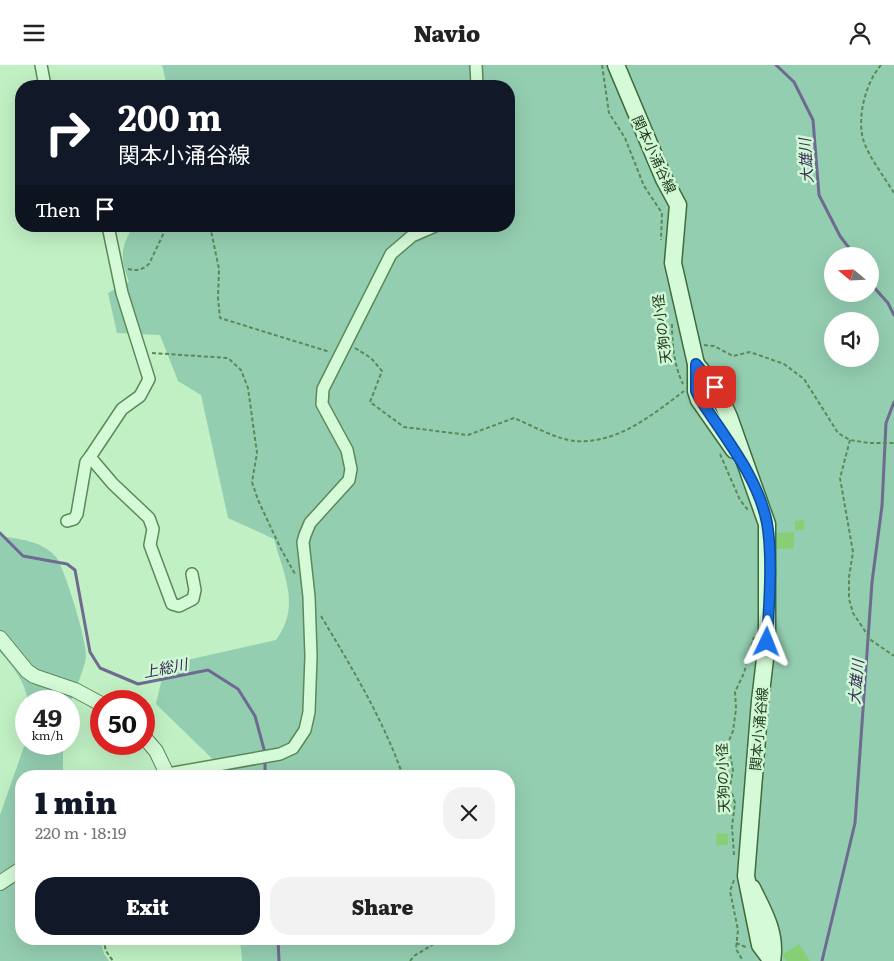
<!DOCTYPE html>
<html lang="en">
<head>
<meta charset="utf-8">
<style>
  :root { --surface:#fff; --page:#f2f2f2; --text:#222; --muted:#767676; --accent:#111827 }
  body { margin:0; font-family:Literata,"Noto Sans JP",serif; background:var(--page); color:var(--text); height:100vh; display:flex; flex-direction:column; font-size:19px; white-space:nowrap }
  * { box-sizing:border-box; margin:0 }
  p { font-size:16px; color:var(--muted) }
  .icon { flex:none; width:28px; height:28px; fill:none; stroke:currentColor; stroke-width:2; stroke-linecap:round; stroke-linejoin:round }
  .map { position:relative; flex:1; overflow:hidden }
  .side { position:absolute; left:15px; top:705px; width:500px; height:175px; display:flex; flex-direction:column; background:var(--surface); border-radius:20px; box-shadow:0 5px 20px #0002 }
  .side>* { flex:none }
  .guide { position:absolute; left:15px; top:15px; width:500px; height:152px; border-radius:20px; box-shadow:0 5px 20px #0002; background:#111827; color:#fff; overflow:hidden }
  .needle { width:32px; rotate:289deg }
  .tools { position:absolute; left:824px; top:182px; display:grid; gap:10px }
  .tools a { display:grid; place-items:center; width:55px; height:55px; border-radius:50%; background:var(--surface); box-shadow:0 5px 20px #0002; font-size:25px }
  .speed { position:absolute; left:15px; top:625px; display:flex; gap:10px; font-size:25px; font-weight:700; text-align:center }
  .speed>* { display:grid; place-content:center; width:65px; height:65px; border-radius:50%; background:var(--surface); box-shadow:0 5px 20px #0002; line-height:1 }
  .speed small { font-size:12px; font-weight:400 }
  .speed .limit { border:8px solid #d22; background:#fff; color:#111 }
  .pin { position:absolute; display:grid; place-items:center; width:42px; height:42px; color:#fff; margin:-21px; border-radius:10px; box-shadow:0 2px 8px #0006 }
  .me { position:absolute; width:55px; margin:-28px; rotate:2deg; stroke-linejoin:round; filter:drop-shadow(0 0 4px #0008) }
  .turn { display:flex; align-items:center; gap:18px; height:105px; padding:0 20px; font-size:22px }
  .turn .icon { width:65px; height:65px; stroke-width:2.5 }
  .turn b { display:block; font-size:35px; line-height:42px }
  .then { display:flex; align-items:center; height:48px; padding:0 20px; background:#0003; gap:10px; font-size:19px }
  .round { display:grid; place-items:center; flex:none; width:52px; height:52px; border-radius:20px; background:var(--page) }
  .head { display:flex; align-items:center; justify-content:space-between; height:85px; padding:0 20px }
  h1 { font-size:30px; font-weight:800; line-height:38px; color:var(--accent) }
  .primary-button { display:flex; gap:10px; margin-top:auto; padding:10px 20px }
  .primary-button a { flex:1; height:58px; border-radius:20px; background:var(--accent); color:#fff; font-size:20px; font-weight:800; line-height:58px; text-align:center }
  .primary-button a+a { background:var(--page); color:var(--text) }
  header { display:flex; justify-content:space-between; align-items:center; height:65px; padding:0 20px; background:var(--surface); font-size:22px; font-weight:800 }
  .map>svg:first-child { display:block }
</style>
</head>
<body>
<header><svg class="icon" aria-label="menu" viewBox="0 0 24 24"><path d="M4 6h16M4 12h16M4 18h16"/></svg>Navio<svg class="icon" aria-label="person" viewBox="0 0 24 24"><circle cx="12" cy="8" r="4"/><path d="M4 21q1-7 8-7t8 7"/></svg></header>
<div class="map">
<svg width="894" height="896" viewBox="0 0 894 896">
  <rect width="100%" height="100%" fill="#c0f0c4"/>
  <g fill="#94ceb1" fill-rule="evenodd">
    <path d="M162,0H894V896H242L240,874H509V711H230L156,639L165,600L276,575C301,541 284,511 274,474L228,453L201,330L178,316L160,270L117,268L108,228L129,217C120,192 120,185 133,161H509V21H167ZM832,191H870V229H832ZM832,256H870V294H832Z"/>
    <path d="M0,471C19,474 43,476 56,492C65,504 87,576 86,591C85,603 73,630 69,642V636H28C25,617 13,601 0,587Z"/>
    <path d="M26,676V679H63V711H21V874H100L104,889L109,896H0V750Z"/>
  </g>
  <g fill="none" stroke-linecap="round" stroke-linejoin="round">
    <g stroke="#6f6a90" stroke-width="3">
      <path d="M776,0L794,17L813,55L819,130L840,171L855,191"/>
      <path d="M870,218L888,238L894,250"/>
      <path d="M0,468L23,491L67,499L75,505L90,587L100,603L138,619L208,605L238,624L255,651L265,688"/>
      <path d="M265,694V711"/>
      <path d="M278,874L279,896"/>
      <path d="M822,896L855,758L872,517L882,441L886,358L894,337"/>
    </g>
  </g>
  <g fill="#87cf74">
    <path d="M804,455V465H795V456Z"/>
    <path d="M794,467V483L777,484V468Z"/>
    <path d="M717,768L728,769V780H716Z"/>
    <path d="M799,879L810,896H786L783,889Z"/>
  </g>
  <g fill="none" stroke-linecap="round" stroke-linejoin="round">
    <g stroke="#5c8957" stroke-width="14">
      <g id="minor">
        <path d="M41,0L45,21"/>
        <path d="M476,0L477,21"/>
        <path d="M108,161L122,228L149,314L140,331L122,344L90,392L113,419L149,453L153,464L150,480L172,539L179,541L193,534L195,525L192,509"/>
        <path d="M67,456L74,454L77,449L86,397L90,392"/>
        <path d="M168,709L280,689L293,683L305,665L309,647L311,591L309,532L303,477L305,470L310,458L349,415L351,404L347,385L322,339L323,324L391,189L412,171L435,161"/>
      </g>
    </g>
    <g stroke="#5c8957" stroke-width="16">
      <g id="tertiary">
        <path d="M0,573L27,606L34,611L75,625L101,639"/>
        <path d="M144,672L156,686L168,711"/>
        <path d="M0,818L21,804"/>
      </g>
    </g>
    <g stroke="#406b3b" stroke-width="19">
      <g id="secondary">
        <path d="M616,0L664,114L678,140L673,198L696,299V326L699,335L734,385"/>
        <path d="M696,299L715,322L729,352L767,459V577L760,636L746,811L760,880L772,896"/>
        <path d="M752,823C763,846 777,868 772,896"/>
      </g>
    </g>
    <g stroke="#5c8957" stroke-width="2" stroke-dasharray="4 2.5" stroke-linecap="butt">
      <path d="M602,0L609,48L625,73L644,121L662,148L661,175"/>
      <path d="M881,0C866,17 857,51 863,74C868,91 885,113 894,128"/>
      <path d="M210,161L219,204L218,233L220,253L330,287"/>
      <path d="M128,204C137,206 142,205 149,199L167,161"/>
      <path d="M672,259C672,280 674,300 683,319"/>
      <path d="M704,280L714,281L733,291L750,287L784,299L804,314L838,368L850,375L869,378H894"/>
      <path d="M355,283L371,293L382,306L370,337L404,362L468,370L514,353C531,360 558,375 575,376C618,379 652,350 684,326"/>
      <path d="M152,288L228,293L241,305L248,323L257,388L252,417L258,435L281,484L295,509"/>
      <path d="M850,375L840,413L853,487L849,512V534L853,548L871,575L894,591"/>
      <path d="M720,389L740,435L748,445"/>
      <path d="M321,551C352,603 383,654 403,711"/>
      <path d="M734,790L732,761L735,738L730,721L733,705L728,678L733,666L736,644L735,627L744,608L754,572"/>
      <path d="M734,815L730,826L738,865L736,884L743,896"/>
      <path d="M103,874L106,886L113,896"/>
      <path d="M736,878L748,883"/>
      <path d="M410,896L414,891L442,874"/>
    </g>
    <use href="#minor" stroke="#d4fad7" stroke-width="11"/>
    <use href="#tertiary" stroke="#d4fad7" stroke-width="14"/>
    <use href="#secondary" stroke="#d4fad7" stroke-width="16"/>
  </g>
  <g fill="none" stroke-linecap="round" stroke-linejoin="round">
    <g stroke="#114b97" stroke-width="12">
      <path id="route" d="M715,322L696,299V326L700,334C725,373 758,412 767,458C773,493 769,541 767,577"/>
    </g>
    <use href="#route" stroke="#1a73e8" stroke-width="9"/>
  </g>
  <g text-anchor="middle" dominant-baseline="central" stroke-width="5" stroke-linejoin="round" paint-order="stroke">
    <g font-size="14" fill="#20381c" stroke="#d0f7d4">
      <text transform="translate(655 89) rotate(65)">関本小涌谷線</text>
      <text transform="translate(661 264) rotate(-97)">天狗の小径</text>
      <text transform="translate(758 664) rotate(-85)">関本小涌谷線</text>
      <text transform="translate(722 713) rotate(-92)">天狗の小径</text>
    </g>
    <g font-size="15" font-style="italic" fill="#392b59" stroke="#d0f7d4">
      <text transform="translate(805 96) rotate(-94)">大雄川</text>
      <text transform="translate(165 602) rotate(-11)">上総川</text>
      <text transform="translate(855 617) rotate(-85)">大雄川</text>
    </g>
  </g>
</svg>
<div class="tools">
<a><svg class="needle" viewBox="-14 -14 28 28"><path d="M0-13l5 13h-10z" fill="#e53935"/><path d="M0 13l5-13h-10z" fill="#767676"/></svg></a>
<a><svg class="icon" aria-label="sound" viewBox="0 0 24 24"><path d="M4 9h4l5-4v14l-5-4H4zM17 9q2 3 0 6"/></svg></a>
</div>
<div class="speed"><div>49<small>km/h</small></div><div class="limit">50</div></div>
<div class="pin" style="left:715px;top:322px;background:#d93025"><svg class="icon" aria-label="arrive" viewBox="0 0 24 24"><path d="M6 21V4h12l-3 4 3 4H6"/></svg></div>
<svg class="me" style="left:767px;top:577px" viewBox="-20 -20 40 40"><path d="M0-17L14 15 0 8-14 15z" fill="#1a73e8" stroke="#fff" stroke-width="4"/></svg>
<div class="guide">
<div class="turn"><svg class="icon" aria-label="right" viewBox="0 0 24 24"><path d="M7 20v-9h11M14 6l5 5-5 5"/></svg><div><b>200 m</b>関本小涌谷線</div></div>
<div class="then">Then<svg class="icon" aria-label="arrive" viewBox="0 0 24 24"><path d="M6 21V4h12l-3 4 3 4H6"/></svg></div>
</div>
<section class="side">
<div class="head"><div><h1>1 min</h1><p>220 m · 18:19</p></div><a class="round"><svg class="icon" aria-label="close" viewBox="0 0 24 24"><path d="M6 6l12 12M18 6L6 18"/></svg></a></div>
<div class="primary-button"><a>Exit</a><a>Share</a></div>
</section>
</div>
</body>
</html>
